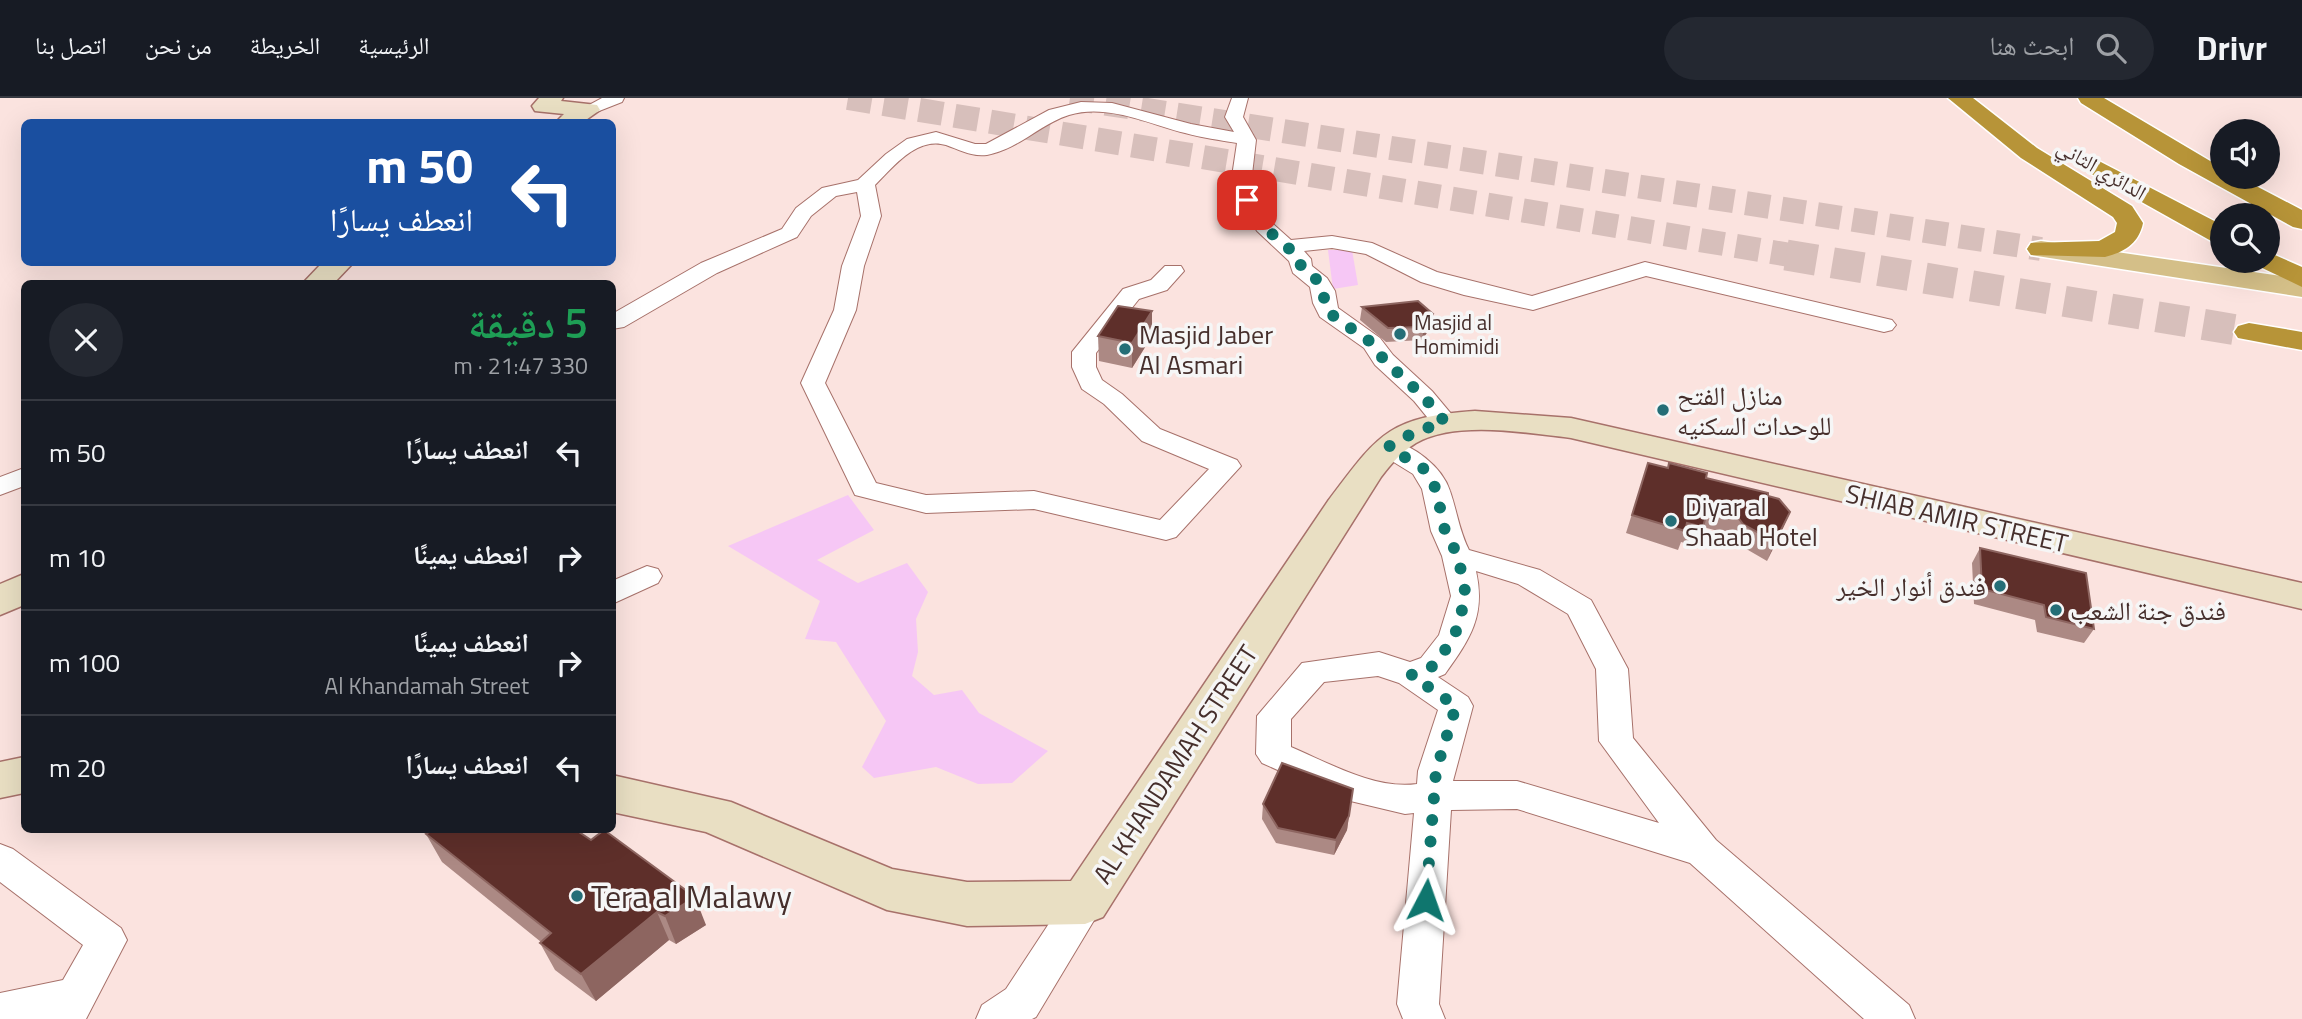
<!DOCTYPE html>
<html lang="ar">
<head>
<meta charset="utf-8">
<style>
  :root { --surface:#171b24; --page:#242831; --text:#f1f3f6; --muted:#9ea1a6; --line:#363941 }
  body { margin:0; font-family:"Titillium Web","Noto Naskh Arabic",sans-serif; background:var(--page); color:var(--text); direction:rtl; height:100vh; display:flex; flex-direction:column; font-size:26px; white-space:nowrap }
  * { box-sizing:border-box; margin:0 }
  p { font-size:23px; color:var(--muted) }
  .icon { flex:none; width:38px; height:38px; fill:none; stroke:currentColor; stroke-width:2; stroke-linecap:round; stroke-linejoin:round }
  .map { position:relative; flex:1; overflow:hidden; direction:ltr }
  .drawer { position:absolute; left:21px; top:182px; width:595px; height:553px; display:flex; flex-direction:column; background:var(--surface); border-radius:10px; box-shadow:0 7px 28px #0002; direction:rtl }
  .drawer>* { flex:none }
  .guide { position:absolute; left:21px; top:21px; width:595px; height:147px; border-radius:10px; box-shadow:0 7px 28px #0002; direction:rtl; background:#1a4fa0; color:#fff; overflow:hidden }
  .fabs { position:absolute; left:2210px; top:21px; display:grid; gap:14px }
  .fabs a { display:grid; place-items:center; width:70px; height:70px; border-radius:50%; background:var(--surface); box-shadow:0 7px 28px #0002; font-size:35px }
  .pin { position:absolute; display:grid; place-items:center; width:60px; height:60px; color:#fff; margin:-30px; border-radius:14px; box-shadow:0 4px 10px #0006 }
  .me { position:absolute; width:77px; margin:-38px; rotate:4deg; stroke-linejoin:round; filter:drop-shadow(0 0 5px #0008) }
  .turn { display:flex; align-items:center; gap:24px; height:147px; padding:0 28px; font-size:32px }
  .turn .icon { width:91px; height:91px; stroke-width:2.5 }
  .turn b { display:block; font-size:49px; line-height:60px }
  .round { display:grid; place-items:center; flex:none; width:74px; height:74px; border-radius:37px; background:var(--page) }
  .overview { display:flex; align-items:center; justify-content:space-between; height:119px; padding:0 28px }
  h1 { font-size:42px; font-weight:600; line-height:52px; color:#1e9e55 }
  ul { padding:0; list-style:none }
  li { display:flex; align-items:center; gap:21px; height:105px; padding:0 28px; border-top:2px solid var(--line) }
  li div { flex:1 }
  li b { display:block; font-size:26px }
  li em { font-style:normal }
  header { display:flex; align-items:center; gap:42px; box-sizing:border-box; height:98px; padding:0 35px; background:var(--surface); border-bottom:2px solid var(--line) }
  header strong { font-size:33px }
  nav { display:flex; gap:38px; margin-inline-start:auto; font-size:24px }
  .search { width:490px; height:63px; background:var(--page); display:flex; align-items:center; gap:18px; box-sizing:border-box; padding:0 24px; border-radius:38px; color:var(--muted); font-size:26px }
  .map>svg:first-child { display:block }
</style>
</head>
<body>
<header>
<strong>Drivr</strong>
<div class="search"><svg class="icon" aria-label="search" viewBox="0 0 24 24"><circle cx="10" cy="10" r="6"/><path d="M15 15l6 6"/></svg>ابحث هنا</div>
<nav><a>الرئيسية</a><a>الخريطة</a><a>من نحن</a><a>اتصل بنا</a></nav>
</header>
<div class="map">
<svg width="2302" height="921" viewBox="0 0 2302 921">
  <rect width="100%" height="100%" fill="#fbe3df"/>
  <g fill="#f6c7f5">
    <path d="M1328,152H1352L1358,187L1333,191Z"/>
    <path d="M848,397L874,432L817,462L858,485L907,465L928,494L916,521L918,554L912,578L934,597L962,592L979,615L1048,653L1012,685L978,686L936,669L874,680L862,669L886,623L836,544L805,541L820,503L728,448Z"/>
  </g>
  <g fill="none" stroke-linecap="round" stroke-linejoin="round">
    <g stroke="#d7bfbb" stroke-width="24" stroke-dasharray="24 12" stroke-linecap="butt">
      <path d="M848,0L1796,158"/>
      <path d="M1070,0L2041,151"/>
    </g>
    <path stroke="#d7bfbb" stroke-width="31" stroke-dasharray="31 16" stroke-linecap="butt" d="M1786,157L2249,234"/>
    <g stroke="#a7716a" stroke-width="2">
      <g id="street">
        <path d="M602,0H624L622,4L589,17L580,12Z"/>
        <path d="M1232,0H1248L1243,19L1256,42L1251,85L1257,102L1272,125L1291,142L1332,138L1372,145L1437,174L1532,198L1645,164L1892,222L1896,227L1892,232L1884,234L1646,178L1533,212L1464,197L1421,184L1366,156L1332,150L1304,153L1311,161L1312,168L1327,180L1335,193L1338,210L1380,240L1393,257L1432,293L1458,324L1454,330L1445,332L1436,330L1414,303L1375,267L1364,250L1320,219L1313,205L1310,189L1293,175L1289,163L1257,133L1237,102L1231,85L1237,45C1220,42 1202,40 1185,35C1149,26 1107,5 1069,17C1040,26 1019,51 987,57C972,59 960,52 946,47C917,38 893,69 875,87L881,118L864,168L856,212L825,285L876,385L926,397L1034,393L1160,422L1209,371L1142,343L1104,306L1082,291L1072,269V254L1123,191L1151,182L1165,168H1181L1184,173L1167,192L1139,201L1096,255V269L1102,282L1122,296L1160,331L1237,362L1241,368L1176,439L1166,442L1034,411L926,415L855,397L801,285L834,212L842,168L861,118L857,94L836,98L811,118L797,139L717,175L624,229L612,231V216L701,165L782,131L796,110L822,90L858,82L886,56L907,41L936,34L975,46H986L1049,12L1081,4L1112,5L1191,26L1234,34L1225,19Z"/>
        <path d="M1388,341C1413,347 1442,368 1450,393C1457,413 1459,432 1469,452L1540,472L1591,502L1628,571L1633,640L1716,742L1909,907L1915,921H1864L1690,765L1517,711L1451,712L1439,906L1445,921H1403L1397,906L1414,715L1405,716L1342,701L1262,665L1256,656L1257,618L1302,565L1379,554L1410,564L1421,560L1439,537L1451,498L1442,458L1431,433L1422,391L1413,376L1379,355L1375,349L1379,343ZM1476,473L1518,486L1568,516L1596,571L1599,643L1659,725L1517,683H1453L1473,608L1468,599L1438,579L1445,576C1470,541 1486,518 1476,473ZM1378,578L1399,585L1438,612L1418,673L1417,686C1375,692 1329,665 1291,649V621L1324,584Z"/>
        <path d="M24,370V388L0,397V379Z"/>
        <path d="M647,468L658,471L662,478L658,485L612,506V483Z"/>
        <path d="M0,746L13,751L121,830L127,842L86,921H0V895L63,882L83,847L0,784Z"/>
        <path d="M1085,787L1099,792L1105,804L1036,919L1032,921H976L982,907L1006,891L1071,792Z"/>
      </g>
    </g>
    <g stroke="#a7716a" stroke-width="3">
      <g id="secondary">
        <path d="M539,0H563L561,3L597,7L600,12L583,24H556L564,16L535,13L532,8Z"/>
        <path d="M323,164H354L333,186H302Z"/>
        <path d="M1475,313L1571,320L2302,485V511L1571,340C1527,335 1456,322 1416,345C1401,354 1391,366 1381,379L1103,819L1085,826L967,828L887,812L706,734L612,714V677L731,704L892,771L967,784L1071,783L1328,403C1378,337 1387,319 1475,313Z"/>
        <path d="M24,476V507L0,517V486Z"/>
        <path d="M24,659V695L0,700V664Z"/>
      </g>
    </g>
    <g stroke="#fff" stroke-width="3">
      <path id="primary" d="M2041,143L2302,181V199L2031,157L2027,151L2031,145Z"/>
    </g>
    <g stroke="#fff" stroke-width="3">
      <g id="highway">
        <path d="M1948,0H1973L2037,50L2132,108L2143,125C2139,145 2125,154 2105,159L2031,157L2027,151L2031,145L2099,143L2115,134L2117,125L2113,119L2021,60Z"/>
        <path d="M2078,0H2104L2222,70V79H2239L2302,112V131L2293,129L2179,66L2081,5Z"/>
        <path d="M2097,62L2222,127V146L2213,144L2088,74L2085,69L2088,64Z"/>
        <path d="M2268,154L2302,169V189L2258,168L2255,163H2268Z"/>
        <path d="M2249,225L2302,234V252L2238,240L2234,234L2238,228Z"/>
      </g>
    </g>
    <use href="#street" fill="#fff" fill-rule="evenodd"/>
    <use href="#secondary" fill="#e9dfc3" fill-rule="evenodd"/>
    <use href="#primary" fill="#d4bf88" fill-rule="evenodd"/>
    <use href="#highway" fill="#b79438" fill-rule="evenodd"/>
  </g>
  <g fill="#ac8984">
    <path d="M1362,209L1431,229L1422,242L1386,244L1360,222Z"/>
    <path d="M1152,213V238L1132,270L1099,263L1098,238Z"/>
    <path d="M1648,365L1706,380L1768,398L1782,432L1767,463L1736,445L1729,436L1703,429L1696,448L1681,444L1678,452L1626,435Z"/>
    <path d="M1980,450L2094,531L2084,545L2037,534L2035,522L1974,506L1972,465Z"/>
    <path d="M1353,691L1347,732L1334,757L1276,745L1262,721L1263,706Z"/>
    <path d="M426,736L706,827L676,846L669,842L596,903L555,872L540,845L541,844L442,764Z"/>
  </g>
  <g fill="#8d6560">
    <path d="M1152,213V238L1132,270V245Z"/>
    <path d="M1433,216L1431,229L1422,242L1424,229Z"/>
    <path d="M1790,414L1782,432L1767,463L1775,444Z"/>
    <path d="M1349,718L1347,732L1334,757L1336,742Z"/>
    <path d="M695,799L706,827L676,846L665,818Z"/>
    <path d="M657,814L669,842L596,903L581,876Z"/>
  </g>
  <g fill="#5e2f2a" stroke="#8d6560" stroke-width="2">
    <path d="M1418,203L1433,216L1424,229L1388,230L1362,209Z"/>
    <path d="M1118,208L1152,213L1132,245L1098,238Z"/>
    <path d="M1648,365L1668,370L1669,365L1707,375L1706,380L1768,395V398L1779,401L1790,414L1775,444L1743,426L1736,417L1708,410L1703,429L1687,425L1685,433L1632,417Z"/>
    <path d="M1980,450L2086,475L2094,531L2046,519L2044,507L1982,491Z"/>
    <path d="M1282,665L1353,691L1349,718L1336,742L1278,730L1263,706Z"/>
    <path d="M433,732H576L591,742L604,732L695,799L665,818L657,814L581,876L540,845L551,835L426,736Z"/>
  </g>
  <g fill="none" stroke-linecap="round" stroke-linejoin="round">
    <path stroke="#0f766e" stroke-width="12" stroke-dasharray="0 21.6" d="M1247,102L1264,129L1300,160L1301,170L1320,184L1324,193V205L1328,214L1372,245L1384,262L1423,298L1445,324L1415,334L1388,349L1423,370L1436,391L1445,433L1458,458L1466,498L1454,540L1433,568L1411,577L1456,608L1436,673L1426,802"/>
  </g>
  <g fill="#246e77" stroke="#f6f6f6" stroke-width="2.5">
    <circle cx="1400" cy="236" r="7"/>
    <circle cx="1125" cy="251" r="7"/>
    <circle cx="1663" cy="312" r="7"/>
    <circle cx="1671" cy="423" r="7"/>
    <circle cx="2000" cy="488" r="7"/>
    <circle cx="2056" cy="512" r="7"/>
    <circle cx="577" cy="798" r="7"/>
  </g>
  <g text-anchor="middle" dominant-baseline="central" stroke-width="7" stroke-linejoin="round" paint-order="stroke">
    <g font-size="21" fill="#462f2c" stroke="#f6f6f6">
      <text transform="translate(2102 71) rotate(30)">الدائري الثاني</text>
    </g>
    <g font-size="21" fill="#462f2c" stroke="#f6f6f6" text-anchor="start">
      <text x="1414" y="224">Masjid al<tspan x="1414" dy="24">Homimidi</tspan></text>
    </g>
    <g font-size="26" fill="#462f2c" stroke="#f6f6f6" text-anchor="start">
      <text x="1139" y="236">Masjid Jaber<tspan x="1139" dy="30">Al Asmari</tspan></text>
      <text x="1677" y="297">منازل الفتح<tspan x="1677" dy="30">للوحدات السكنيه</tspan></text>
      <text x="1685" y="408">Diyar al<tspan x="1685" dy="30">Shaab Hotel</tspan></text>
      <text x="1986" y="488" text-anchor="end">فندق أنوار الخير</text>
      <text x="2070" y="512">فندق جنة الشعب</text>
    </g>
    <g font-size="26" fill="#462f2c" stroke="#f6f6f6">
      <text transform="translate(1957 420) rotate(13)">SHIAB AMIR STREET</text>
      <text transform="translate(1175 666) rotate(-57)">AL KHANDAMAH STREET</text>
    </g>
    <g font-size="32" fill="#462f2c" stroke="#f6f6f6" text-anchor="start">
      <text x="591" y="798">Tera al Malawy</text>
    </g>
  </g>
</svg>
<div class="fabs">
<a><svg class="icon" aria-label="sound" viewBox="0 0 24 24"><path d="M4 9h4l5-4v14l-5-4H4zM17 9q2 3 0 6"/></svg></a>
<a><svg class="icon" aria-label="search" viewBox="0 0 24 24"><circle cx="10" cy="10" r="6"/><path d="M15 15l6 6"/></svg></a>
</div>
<div class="pin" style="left:1247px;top:102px;background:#d93025"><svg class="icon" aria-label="arrive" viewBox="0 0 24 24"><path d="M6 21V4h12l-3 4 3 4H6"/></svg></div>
<svg class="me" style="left:1426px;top:802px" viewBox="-20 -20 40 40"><path d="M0-17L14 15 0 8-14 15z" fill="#0f766e" stroke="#fff" stroke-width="4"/></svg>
<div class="guide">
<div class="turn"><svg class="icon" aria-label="left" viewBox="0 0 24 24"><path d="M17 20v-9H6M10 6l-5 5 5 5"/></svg><div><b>50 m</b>انعطف يسارًا</div></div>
</div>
<section class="drawer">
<div class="overview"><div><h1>5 دقيقة</h1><p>330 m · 21:47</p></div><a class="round"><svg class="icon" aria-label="close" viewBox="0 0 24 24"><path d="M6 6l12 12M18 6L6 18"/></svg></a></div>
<ul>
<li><svg class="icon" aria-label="left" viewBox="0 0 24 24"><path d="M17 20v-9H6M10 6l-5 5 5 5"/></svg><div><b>انعطف يسارًا</b></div><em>50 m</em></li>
<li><svg class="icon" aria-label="right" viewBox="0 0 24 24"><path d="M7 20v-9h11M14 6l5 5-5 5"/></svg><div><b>انعطف يمينًا</b></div><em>10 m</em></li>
<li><svg class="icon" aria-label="right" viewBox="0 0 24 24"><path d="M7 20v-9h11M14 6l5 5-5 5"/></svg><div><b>انعطف يمينًا</b><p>Al Khandamah Street</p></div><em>100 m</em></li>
<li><svg class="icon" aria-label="left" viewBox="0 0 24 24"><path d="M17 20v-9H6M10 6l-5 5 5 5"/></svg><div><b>انعطف يسارًا</b></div><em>20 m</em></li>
</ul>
</section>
</div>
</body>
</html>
